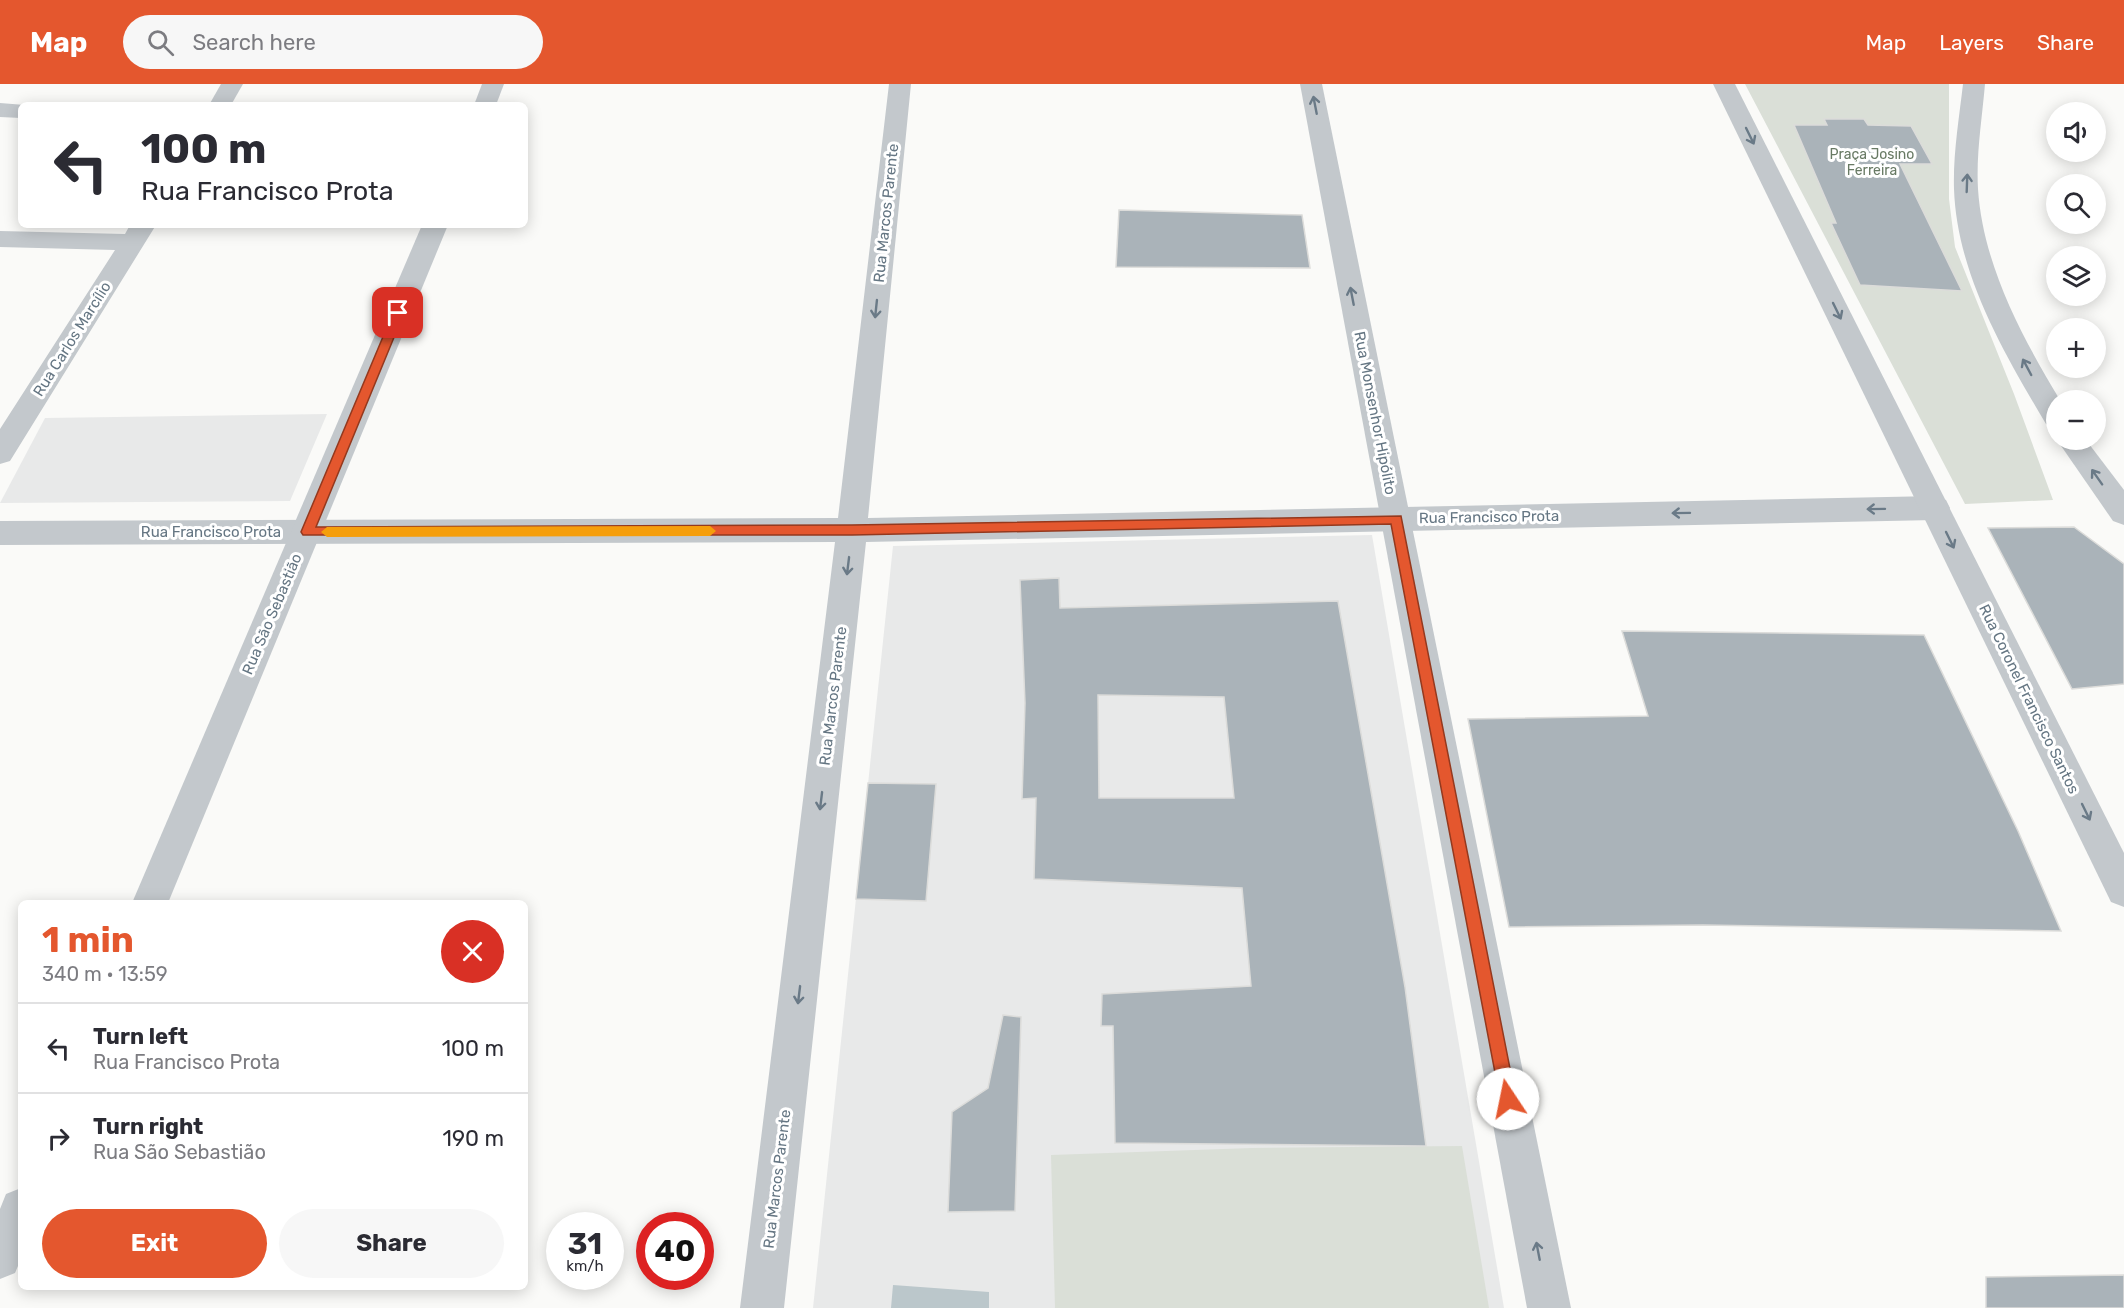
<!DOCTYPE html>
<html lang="en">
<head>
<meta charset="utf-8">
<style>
  :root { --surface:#fff; --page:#f7f7f7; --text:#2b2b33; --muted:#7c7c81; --line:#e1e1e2; --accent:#e4572e }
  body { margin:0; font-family:Rubik,sans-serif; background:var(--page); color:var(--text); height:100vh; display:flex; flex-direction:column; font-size:22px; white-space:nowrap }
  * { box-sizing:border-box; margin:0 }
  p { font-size:20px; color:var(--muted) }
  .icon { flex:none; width:33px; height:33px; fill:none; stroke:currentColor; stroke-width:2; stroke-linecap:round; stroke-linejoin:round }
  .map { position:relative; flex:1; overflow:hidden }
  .side { position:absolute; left:18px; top:816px; width:510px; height:390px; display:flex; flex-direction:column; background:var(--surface); border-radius:9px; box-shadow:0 3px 15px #0003 }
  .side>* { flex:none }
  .top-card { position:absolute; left:18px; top:18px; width:510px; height:126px; border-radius:9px; box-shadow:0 3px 15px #0003; background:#fff; color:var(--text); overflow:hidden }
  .buttons { position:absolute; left:2046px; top:18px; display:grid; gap:12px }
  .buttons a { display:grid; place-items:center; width:60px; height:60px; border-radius:50%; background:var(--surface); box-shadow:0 3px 15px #0003; font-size:30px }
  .speed { position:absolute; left:546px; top:1128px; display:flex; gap:12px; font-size:30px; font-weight:700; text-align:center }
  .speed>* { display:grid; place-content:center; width:78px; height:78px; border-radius:50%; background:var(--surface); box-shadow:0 3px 15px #0003; line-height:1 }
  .speed small { font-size:15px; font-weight:400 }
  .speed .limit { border:9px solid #d22; background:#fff; color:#111 }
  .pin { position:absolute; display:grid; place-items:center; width:51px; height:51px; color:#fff; margin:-26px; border-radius:12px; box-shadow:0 3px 9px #0006 }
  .me { position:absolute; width:66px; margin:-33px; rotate:349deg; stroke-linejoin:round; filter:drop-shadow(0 0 4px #0008) }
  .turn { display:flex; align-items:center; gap:21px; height:126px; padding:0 24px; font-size:27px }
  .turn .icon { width:78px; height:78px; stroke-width:2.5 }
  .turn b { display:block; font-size:42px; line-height:51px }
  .round { display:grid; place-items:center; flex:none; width:63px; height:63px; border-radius:32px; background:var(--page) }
  .summary { display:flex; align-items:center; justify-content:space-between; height:102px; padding:0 24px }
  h1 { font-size:36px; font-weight:700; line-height:45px; color:var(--accent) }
  .primary-button { display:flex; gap:12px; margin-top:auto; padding:12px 24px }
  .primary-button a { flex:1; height:69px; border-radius:36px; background:var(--accent); color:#fff; font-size:24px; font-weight:700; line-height:69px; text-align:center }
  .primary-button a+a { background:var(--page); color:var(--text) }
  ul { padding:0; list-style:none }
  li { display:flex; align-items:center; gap:18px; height:90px; padding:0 24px; border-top:2px solid var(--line) }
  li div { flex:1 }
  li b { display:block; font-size:22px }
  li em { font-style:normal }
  header { display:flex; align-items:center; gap:36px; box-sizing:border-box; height:84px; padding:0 30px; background:var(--accent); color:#fff }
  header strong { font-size:28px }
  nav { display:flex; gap:33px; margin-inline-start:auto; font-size:21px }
  .search { width:420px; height:54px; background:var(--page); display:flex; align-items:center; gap:15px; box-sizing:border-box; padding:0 21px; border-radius:33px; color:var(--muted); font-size:22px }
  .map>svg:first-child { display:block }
</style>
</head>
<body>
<header>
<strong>Map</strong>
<div class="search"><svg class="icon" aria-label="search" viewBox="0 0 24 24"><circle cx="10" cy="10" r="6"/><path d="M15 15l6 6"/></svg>Search here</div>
<nav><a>Map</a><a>Layers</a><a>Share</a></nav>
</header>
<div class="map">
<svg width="2124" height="1224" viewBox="0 0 2124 1224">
  <rect width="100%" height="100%" fill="#fafaf8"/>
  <g fill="#e8e9e9">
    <path d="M327,330L290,417L0,419L45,334Z"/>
    <path d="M1372,451L1504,1224H813L893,462Z"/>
  </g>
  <g fill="#dadfd7">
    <path d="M1745,0H1949V115L1955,163L2014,310L2053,416L1965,420Z"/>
    <path d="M1462,1062L1489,1224H1055L1051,1071L1252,1064Z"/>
  </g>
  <path fill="#bbc7cb" d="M893,1201L989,1208V1224H891Z"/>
  <g fill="#aab3b9" stroke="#dcdcda" stroke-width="1.5" fill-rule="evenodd">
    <path d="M1824,35H1864L1868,41L1911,42L1932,80H1900L1962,207L1860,201L1831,139H1836L1794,41H1827Z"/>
    <path d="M1119,126L1302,131L1310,184L1116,183Z"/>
    <path d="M2074,443L2124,480V600L2072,605L1988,444Z"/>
    <path d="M1059,494L1060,524L1338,517L1405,903L1426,1062L1115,1059L1113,942H1101L1102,910L1251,902L1242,804L1034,795L1036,714L1022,715L1025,619L1020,496ZM1098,611L1224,613L1234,714H1099Z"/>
    <path d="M1622,547L1924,551L2018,747L2061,847L1703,841L1509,843L1468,635L1648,632Z"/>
    <path d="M868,699L936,700L926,817L856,815Z"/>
    <path d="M1003,931L1021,933L1015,1127L948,1128L952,1028L988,1004Z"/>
    <path d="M2124,1191V1224H1986V1193Z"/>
  </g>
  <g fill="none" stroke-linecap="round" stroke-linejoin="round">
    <g fill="#c3c8cc" fill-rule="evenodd">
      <path d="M221,0H243L231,21H209Z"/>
      <path d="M889,0H911L868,434L1935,412L1946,416L1950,424L1946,432L1935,436L866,458L784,1224H740L835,458L0,461V437L838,434Z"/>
      <path d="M0,19L25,21H21V34L0,33Z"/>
      <path d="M130,141H156L10,377L0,380V345L115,166L0,163V147L125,150Z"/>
    </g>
    <g fill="#c3c8cc" fill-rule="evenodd">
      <path d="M482,0H504L496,21H474Z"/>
      <path d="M1300,0H1322L1571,1224H1527Z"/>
      <path d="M1713,0H1735L2124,769V823L2111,818Z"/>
      <path d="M1963,0H1985C1982,35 1976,70 1978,105C1983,181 2022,253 2060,316H2056V343L2046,340C2004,269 1957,190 1954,105C1953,70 1959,35 1963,0Z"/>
      <path d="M422,141H448L168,819H132Z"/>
      <path d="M2057,356H2086L2124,406V441L2113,437Z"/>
      <path d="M21,1104V1175L15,1189L0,1195V1125L6,1110Z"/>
    </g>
  </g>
  <defs><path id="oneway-shaft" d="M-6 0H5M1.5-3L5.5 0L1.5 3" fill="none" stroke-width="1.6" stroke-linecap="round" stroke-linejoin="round" transform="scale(1.5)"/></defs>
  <g stroke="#6a7a87">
    <use href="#oneway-shaft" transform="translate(1315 21) rotate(-101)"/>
    <use href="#oneway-shaft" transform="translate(1750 52) rotate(64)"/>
    <use href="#oneway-shaft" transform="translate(1967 99) rotate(-88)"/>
    <use href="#oneway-shaft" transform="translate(1352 212) rotate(-101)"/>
    <use href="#oneway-shaft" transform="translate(876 225) rotate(96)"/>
    <use href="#oneway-shaft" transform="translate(1837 227) rotate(64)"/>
    <use href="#oneway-shaft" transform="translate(2027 283) rotate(-118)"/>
    <use href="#oneway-shaft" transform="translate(2097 393) rotate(-125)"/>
    <use href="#oneway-shaft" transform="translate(1876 425) rotate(179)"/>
    <use href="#oneway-shaft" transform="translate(1681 429) rotate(179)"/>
    <use href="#oneway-shaft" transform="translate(1950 456) rotate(64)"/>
    <use href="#oneway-shaft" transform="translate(848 482) rotate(97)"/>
    <use href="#oneway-shaft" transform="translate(821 717) rotate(97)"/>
    <use href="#oneway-shaft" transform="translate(2086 728) rotate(64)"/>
    <use href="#oneway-shaft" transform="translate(799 911) rotate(97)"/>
    <use href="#oneway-shaft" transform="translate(1538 1167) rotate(-101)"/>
  </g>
  <path fill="#e4572e" stroke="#94391e" stroke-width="1.5" d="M398,225L404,229L316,443L852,441L1401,432L1516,1015L1514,1021L1508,1023L1502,1021L1500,1015L1391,440L852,451H303L301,448L393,229Z"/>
  <path fill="#f59e0b" d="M710,442L716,447L710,452L327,453L321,448L327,443Z"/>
  <g text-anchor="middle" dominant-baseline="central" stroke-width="6" stroke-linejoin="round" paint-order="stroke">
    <g font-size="14" fill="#687a64" stroke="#fff">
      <text x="1872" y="70">Praça Josino<tspan x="1872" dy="16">Ferreira</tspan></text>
    </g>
    <g font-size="15" fill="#657683" stroke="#fff">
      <text transform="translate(886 129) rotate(-84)">Rua Marcos Parente</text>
      <text transform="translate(72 255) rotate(-58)">Rua Carlos Marcílio</text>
      <text transform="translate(1375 329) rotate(79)">Rua Monsenhor Hipólito</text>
      <text transform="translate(1489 433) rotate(-1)">Rua Francisco Prota</text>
      <text x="211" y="448">Rua Francisco Prota</text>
      <text transform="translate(272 530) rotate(-67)">Rua São Sebastião</text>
      <text transform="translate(833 612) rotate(-83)">Rua Marcos Parente</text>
      <text transform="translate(2029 615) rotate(64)">Rua Coronel Francisco Santos</text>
      <text transform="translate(777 1095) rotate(-83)">Rua Marcos Parente</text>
    </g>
  </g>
</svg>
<div class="buttons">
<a><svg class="icon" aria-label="sound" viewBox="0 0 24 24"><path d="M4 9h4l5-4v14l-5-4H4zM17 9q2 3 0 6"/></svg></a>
<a><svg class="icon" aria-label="search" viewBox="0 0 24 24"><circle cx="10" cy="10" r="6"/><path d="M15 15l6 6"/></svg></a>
<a><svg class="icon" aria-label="layers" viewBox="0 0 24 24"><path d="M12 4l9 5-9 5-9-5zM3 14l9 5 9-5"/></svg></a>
<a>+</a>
<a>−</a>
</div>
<div class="speed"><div>31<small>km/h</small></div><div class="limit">40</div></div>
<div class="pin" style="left:398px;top:229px;background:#d93025"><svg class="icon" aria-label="arrive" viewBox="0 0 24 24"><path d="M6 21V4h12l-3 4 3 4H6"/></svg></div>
<svg class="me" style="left:1508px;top:1015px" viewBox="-20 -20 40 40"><circle r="19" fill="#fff"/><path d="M0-13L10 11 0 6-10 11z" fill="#e4572e"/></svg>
<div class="top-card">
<div class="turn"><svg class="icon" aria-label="left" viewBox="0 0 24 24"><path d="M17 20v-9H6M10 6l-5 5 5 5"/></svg><div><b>100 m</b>Rua Francisco Prota</div></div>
</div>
<section class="side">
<div class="summary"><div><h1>1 min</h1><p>340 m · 13:59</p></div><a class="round" style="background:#d93025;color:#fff"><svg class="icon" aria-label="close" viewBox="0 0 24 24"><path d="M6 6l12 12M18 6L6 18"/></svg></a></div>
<ul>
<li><svg class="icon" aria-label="left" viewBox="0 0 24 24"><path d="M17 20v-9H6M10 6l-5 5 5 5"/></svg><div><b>Turn left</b><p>Rua Francisco Prota</p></div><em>100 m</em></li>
<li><svg class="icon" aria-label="right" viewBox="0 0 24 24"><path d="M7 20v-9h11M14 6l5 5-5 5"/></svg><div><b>Turn right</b><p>Rua São Sebastião</p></div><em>190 m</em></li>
</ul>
<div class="primary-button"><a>Exit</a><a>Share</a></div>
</section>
</div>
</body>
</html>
